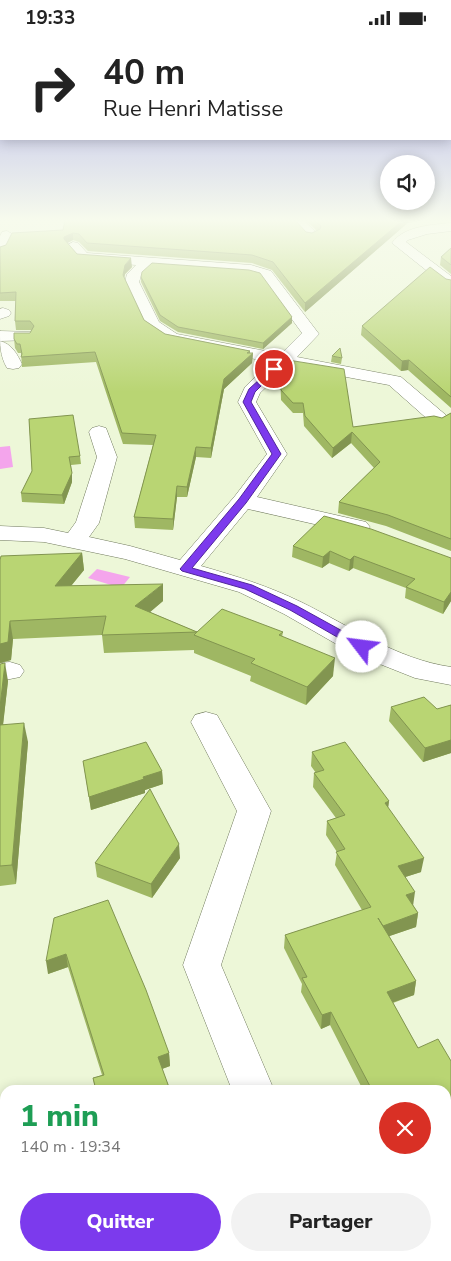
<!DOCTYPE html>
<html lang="fr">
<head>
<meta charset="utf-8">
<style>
  :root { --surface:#fff; --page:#f2f2f2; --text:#222; --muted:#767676; --accent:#7c3aed }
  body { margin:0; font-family:"Nunito Sans",sans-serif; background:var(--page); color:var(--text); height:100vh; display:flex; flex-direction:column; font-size:19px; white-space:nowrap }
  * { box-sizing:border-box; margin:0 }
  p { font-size:16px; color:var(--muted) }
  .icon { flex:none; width:28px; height:28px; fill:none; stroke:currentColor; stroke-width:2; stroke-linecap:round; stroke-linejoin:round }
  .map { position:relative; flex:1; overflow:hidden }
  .sheet { position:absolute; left:0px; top:1050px; width:451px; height:176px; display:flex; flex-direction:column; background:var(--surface); border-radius:15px 15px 0 0; box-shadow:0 2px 12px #0003 }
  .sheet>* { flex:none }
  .top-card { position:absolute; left:0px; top:0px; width:451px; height:105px; box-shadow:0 2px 12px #0003; background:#fff; color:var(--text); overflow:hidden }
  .fabs { position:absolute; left:380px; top:120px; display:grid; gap:10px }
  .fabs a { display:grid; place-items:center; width:55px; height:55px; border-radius:50%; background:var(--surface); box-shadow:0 2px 12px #0003; font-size:25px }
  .pin { position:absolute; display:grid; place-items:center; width:42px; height:42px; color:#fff; margin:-21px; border:2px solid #fff; border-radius:50%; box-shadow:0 1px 5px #0007 }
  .me { position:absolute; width:55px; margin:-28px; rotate:300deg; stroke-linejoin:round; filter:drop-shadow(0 0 4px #0008) }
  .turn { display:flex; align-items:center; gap:18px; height:105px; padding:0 20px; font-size:22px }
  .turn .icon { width:65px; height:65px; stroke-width:2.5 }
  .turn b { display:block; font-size:35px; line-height:42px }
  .round { display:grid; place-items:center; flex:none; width:52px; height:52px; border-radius:26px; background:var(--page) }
  .head { display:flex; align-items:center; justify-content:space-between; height:85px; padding:0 20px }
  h1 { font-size:30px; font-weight:800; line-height:38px; color:#1e9e55 }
  .action { display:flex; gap:10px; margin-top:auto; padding:10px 20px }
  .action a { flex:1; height:58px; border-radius:30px; background:var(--accent); color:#fff; font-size:20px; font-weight:800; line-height:58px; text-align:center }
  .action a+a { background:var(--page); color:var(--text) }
  .status { display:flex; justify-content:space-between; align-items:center; height:35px; padding:0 25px; background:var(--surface); direction:ltr }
  .status svg { height:14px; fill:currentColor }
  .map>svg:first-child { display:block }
</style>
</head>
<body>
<div class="status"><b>19:33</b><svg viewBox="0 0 49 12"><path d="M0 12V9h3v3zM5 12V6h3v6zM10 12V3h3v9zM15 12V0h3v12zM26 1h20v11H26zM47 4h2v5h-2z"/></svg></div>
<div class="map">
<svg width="451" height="1226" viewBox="0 0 451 1226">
  <rect width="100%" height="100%" fill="#edf7d8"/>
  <g fill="#f4a5ec">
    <path d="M10,411L13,432L0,434V412Z"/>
    <path d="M97,534L130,542L121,553L88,543Z"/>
  </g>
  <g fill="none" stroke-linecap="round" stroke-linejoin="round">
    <g stroke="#717a5e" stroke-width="1">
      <g id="minor">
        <path d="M290,185H303L319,200L312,204L307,203Z"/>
        <path d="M451,188V196L427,199L408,205L406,207L451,241V252L446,251L392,208C404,191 431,190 451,188Z"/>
        <path d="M7,196L14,200L5,217L0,218V201L2,197Z"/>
        <path d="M73,207L78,208L87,218L251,230L271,236L319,299L297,322L401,342L447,381L450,385L447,389L440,391L433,389L389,350L288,331L260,358L256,367L287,419L257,462L366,487L370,492L366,497L358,499L248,474L201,531C236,541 268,551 301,567C350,591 396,624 451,632V650L415,643L352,618L284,579L239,557L125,524L44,507L0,505V491L44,493L68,498L76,487L97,422L89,397L92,393L99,391L106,393L117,422L99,488L89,502L130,511L180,525L235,461L267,419L238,367L245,352L271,327L166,307L146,293L125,247L127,239L136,230L78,225L66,211ZM152,231L249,238L261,242L302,298L281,319L177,299L159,287L139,247L141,241Z"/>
        <path d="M3,273L9,275L11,278L9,281L0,284V274Z"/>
        <path d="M0,296L31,297L33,301L31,305L0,306C12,309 17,319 22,329L19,333L13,334L7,333C0,321 0,310 0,296Z"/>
        <path d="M10,627L20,630L24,636L20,642L0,646V628Z"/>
        <path d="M206,677L217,680L271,776L221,930L274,1055H232L183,930L237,776L191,687L195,680Z"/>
        <path d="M295,1221H343L345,1226H297Z"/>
      </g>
    </g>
    <use href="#minor" fill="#fff" fill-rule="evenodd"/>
  </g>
  <g fill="#9fb763">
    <path d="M306,185H411L305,277L272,235L252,228L88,216L79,207L73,205L67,208L77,219L132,232L125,239L124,243L144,285L165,299L250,316V318H253L252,328L224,354L211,423L196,422L187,462H177L173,495L135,493L134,482L153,410L123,409L96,327L22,332L21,318H18L15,313L14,304L30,298L31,295H16L15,286L16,266H0V212L63,195L306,197L312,198L317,196Z"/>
    <path d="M451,213V239L440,230L441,222Z"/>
    <path d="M141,242L292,282V288L263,314L178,297L160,286L141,247Z"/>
    <path d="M446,244L451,245V373L408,335L401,336L361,300L362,291Z"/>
    <path d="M332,321L342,323L341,329L331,327Z"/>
    <path d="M280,332L353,392L442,383L451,378V516L386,491L338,478L339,467L374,433L351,408L332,423L304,391L303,378H293L281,365Z"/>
    <path d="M29,384L80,421L81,429L71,430L72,447L64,469L22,467L21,458L32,436Z"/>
    <path d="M293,511L451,523V566L443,579L405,563L406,553L353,533L349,536L329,528L322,533L292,522Z"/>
    <path d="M82,518L84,535L71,551L163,566L150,577L197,597H283L282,602L333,641L306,670L250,646L251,641L194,618V615L104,618L102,600L13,604L11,625L0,628V525Z"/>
    <path d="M0,629L8,646L3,689L28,707L16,849L0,851Z"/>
    <path d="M451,670V718L423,727L389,686L391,672L437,674Z"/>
    <path d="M312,717L389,766L388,773L421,837L405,842L413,870L418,878L416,892L389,901L416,946L414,960L393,968L418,1013L451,1026V1139L446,1141V1055H363L330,990L321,994L301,957L302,949L284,913L285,900L362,875L335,830L337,817L326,800L327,786L336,783L313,752L314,738H316L311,731Z"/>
    <path d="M83,726L162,736L163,749L145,755V758L91,775Z"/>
    <path d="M180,823L152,863L97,842L95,828Z"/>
    <path d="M54,883L169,1018L170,1031L162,1034L170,1055H95L93,1043L102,1040L68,932L48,939Z"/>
  </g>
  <g fill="#829550">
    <path d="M403,185H411L305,277V268Z"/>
    <path d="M73,198V205L65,209L64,204V202Z"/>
    <path d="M131,223L132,232L125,239L123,248V240L125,230Z"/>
    <path d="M292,282V288L263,314V308Z"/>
    <path d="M250,316V321L253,318L252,328L224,354L211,423V413L224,344Z"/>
    <path d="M409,325L408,335L401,336L402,326Z"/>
    <path d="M352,397L351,408L332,423L333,413Z"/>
    <path d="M196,412V422L187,462V452Z"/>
    <path d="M72,438V447L64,469L62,460Z"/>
    <path d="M177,451V462L173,495V484Z"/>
    <path d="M330,516L329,528L322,533L323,522Z"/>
    <path d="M82,518L84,535L57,568L55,551Z"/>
    <path d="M354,521L353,533L349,536L350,525Z"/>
    <path d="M163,549V566L136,589L135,571Z"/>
    <path d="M451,557V566L443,579L444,567Z"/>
    <path d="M10,586L13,604L11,625L0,628V609Z"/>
    <path d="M335,623L333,641L306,670L307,652Z"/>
    <path d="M5,628L8,646L1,708L0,701V672Z"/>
    <path d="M24,688L28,707L16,849L12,830Z"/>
    <path d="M451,705V718L423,727L425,713Z"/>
    <path d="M162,736L163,749L145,755V758L91,775L89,762L143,742Z"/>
    <path d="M389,766L387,780L385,768Z"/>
    <path d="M179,809L180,823L152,863L151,849Z"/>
    <path d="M424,823L421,837L396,845L398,831Z"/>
    <path d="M415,857L413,871L406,860Z"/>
    <path d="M418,878L416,892L381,904L383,891Z"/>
    <path d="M66,919L68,932L48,939L46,926Z"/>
    <path d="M416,946L414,960L385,970L387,957Z"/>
    <path d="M331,977L330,990L321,994L322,980Z"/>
    <path d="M169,1018L170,1031L159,1035L158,1022Z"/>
    <path d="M451,1128V1139L446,1141V1130Z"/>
  </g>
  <g fill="#b9d573" stroke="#829550">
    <path d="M65,185H295L306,197L312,198L320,194L321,191L314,185H403L305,268L273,227L252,220L87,208L79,199L73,198L64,202V204L77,219L131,223L125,230L123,240L144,285L165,299L250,316L247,318H253L224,344L211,413L196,412L187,452L177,451L173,484L134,482L156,400L122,398L95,317L21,322L22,319L20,309H17L14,304V298H30L34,291L30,286H15L16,257L0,258V212L6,210L12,198L63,195Z"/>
    <path d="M451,213V230L441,222Z"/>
    <path d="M152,228L249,235L260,238L292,282L263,308L178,292L160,280L141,242L142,237Z"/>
    <path d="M430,232L446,244L451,245V362L409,325L402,326L362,291Z"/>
    <path d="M340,313L342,323L332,321Z"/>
    <path d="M288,325L344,334L353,392L434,381L442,383L451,378V504L388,480L339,467L380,427L352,397L333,413L305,381L303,368H293L281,355L280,332Z"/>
    <path d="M73,380L80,421L69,422L72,438L62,460L21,458L32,436L29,384Z"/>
    <path d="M324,481L371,494L451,523V557L444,567L406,552L415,544L354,521L350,525L330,516L323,522L293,511Z"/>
    <path d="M82,518L55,551L163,549L135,571L197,597L222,574L283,597L279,600L335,623L307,652L251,628L255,624L194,600L197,597L102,600L106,581L10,586L8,607L0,609V525L1,521Z"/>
    <path d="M5,628L0,672V629Z"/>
    <path d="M424,662L437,674L451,670V705L425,713L391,672Z"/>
    <path d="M24,688L12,830L0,831V690Z"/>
    <path d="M146,707L162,736L143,742L144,744L89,762L83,726Z"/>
    <path d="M345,707L389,766L385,768L424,823L398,831L415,857L406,860L418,878L383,891L378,883L416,946L387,957L418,1013L438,1004L451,1026V1128L446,1130V1055H372L331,977L322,980L302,943L307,942L285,900L371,872L336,817L345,814L327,786L345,780L314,738L324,735L312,717Z"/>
    <path d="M150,754L179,809L151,849L95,828Z"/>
    <path d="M108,865L146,955L169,1018L158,1022L170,1055H96L93,1043L104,1040L66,919L46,926L54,883Z"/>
    <path d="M160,1221H178L179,1226H149Z"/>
  </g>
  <linearGradient id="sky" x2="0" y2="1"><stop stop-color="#adaeea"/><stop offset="0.52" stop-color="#f7fbed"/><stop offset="1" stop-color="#f7fbed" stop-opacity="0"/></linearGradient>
  <rect width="451" height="357" fill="url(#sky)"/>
  <path fill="#7c3aed" stroke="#51269a" d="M272,333L278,334L255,357L251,367L281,419L246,468L192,533L252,550L297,571L366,609L368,612L366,614H358L290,575L245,554L182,536L180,534L239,464L272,419L243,367L249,354Z"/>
</svg>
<div class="fabs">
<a><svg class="icon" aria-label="sound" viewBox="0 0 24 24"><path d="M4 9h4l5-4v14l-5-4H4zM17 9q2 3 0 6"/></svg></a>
</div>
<div class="pin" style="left:274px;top:334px;background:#d93025"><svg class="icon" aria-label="arrive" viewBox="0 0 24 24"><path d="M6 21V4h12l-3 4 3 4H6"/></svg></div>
<svg class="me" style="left:362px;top:612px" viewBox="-20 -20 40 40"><circle r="19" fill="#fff"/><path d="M0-13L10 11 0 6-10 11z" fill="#7c3aed"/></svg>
<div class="top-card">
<div class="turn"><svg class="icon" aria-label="right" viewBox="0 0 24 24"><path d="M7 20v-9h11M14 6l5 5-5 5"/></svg><div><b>40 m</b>Rue Henri Matisse</div></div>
</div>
<section class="sheet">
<div class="head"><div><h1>1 min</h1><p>140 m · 19:34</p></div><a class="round" style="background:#d93025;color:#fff"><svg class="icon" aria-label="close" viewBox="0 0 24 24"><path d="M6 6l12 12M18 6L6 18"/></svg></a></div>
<div class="action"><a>Quitter</a><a>Partager</a></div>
</section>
</div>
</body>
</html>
